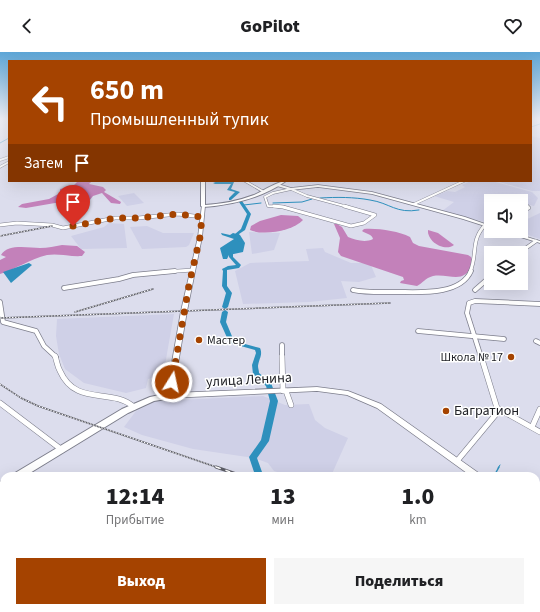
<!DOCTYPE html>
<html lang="ru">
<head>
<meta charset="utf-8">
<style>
  :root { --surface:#fff; --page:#f6f6f6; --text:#202124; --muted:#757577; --accent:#a54300 }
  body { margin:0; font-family:"Source Sans 3",sans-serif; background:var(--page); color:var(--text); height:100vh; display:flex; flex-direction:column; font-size:15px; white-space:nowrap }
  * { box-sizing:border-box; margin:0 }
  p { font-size:13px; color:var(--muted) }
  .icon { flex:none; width:22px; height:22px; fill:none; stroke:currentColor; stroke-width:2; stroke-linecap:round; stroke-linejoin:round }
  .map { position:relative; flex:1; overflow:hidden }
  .drawer { position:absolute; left:0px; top:420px; width:540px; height:140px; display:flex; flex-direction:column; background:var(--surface); border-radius:12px 12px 0 0; box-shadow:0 4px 16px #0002 }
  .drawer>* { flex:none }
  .hud { position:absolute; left:8px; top:8px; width:524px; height:122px; border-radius:0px; box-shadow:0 4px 16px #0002; background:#a54300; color:#fff; overflow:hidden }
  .tools { position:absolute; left:484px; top:142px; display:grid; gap:8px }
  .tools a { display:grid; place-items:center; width:44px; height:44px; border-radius:0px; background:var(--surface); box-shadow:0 4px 16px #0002; font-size:20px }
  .pin { position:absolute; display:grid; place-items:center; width:34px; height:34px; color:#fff; margin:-41px -17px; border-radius:50% 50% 50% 0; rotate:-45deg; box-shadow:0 0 4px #0007 }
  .pin .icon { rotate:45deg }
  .me { position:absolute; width:44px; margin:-22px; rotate:10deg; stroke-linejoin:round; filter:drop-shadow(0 0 3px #0008) }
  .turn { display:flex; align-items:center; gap:14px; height:84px; padding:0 16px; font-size:18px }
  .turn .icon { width:52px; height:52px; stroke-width:2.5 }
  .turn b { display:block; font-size:28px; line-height:34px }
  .then { display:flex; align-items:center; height:38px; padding:0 16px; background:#0003; gap:8px; font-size:15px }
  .eta { display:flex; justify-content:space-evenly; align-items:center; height:68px; text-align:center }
  .eta b { font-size:24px; font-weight:800; line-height:28px }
  .action { display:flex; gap:8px; margin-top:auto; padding:8px 16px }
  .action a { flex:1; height:46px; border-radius:0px; background:var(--accent); color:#fff; font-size:16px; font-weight:800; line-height:46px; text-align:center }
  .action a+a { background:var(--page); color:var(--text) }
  header { display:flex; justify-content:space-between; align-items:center; height:52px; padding:0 16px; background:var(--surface); font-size:18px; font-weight:800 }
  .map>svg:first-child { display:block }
</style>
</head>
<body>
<header><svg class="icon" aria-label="back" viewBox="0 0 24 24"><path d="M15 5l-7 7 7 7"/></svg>GoPilot<svg class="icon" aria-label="heart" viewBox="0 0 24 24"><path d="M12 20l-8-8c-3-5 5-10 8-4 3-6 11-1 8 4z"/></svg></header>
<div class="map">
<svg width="540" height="560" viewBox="0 0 540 560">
  <rect width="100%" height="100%" fill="#dcdded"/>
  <g fill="#cfd0e7">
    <path d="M531,84L540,86V139H532L496,129H531Z"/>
    <path d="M471,129H492L532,140L538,146L534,154L521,151V149H491V171H489L442,159L454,150L434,144L448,139L455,140L465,135L462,133Z"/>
    <path d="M134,141L144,151L127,154L118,144Z"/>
    <path d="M540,161V187L516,179H521V170Z"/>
    <path d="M109,171L124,172L127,196L81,197L71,184L104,175Z"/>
    <path d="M147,174L163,181H194L189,193L186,195L142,197L130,175Z"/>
    <path d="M249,180L280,181L274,198L252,202Z"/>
    <path d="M323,196L325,200L351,211H370L376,225L359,230L341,229L347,246L309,250L243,252L235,219L250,211L309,209L306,197Z"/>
    <path d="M174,262L163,324L148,327L146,336L126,341L84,331L65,317L59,302L56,284L57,267Z"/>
    <path d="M263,344L285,353L309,352L315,368L325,376L348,386L331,424H290L274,419L268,411L254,406L193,397L142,383L124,375L136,359L156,349Z"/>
  </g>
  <g fill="#c381ba">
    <path d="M78,129H92L89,132L103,135L106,138L104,140L121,150L120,152L111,151L102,141L93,144L89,149L85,152L75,151L70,153L55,151L26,156L18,155L22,152L49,147L60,141V137L73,134Z"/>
    <path d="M281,163L298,164L303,168C293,179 263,184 250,178L251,174L260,169Z"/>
    <path d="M334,172H337L342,175L348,185C356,188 365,191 373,187C372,182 366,182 362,179L364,177C378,176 398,179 410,185L413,191L419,194L468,203L471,205L473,211C464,234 450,221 433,224C425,226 423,231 417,234L400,231L401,229L404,228L403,225L341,204L338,200L340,186Z"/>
    <path d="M428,178L438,181L454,193C445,200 427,190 428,178Z"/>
    <path d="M62,193L77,194L85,200L82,204C70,205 59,201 47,203C30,207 16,217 0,222V208L6,205L1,203C8,191 29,196 40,196C48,196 55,194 62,193Z"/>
  </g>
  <g fill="#2e90bd">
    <path d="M221,181L230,183L233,181L240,183L245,191L243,200L229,203L227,207H223L220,196L234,187L222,183Z"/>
    <path d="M29,211L32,213L11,231L3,220Z"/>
  </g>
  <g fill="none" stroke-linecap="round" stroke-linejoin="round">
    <g stroke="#2e90bd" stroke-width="1">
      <path d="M531,75L540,72"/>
      <path d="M0,91L9,86"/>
      <path d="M320,146C337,145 354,145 370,148C390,151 396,162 419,158"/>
      <path d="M273,151L302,150L312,147"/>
      <path d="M244,153L261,151"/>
      <path d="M498,416L500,413"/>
    </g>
    <path stroke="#2e90bd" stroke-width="1.5" d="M494,424L499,415"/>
    <g fill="#2e90bd" fill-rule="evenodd">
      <path d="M218,129L234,130L231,137L240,140L231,148H229V146L235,140L227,138L231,132H215L213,131Z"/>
      <path d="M240,149H242L251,162L245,178L239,182L242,189L240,190L238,189L235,182L241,177L247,162L239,150Z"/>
      <path d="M233,197H235L237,198L233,202V205L241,213L239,216L227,218V234L232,241L228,255L225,257L222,255L226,241L222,234L223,219L222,217L228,214L236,213L229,205V202Z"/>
      <path d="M225,258L228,260L226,270L234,289L260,296C263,303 259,306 258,314C258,316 259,319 259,321L271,331L278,349L269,389L257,406L262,420V424H254V420L249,405L261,388L270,349L266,334L253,322L252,313L256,301L255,298L230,291L229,290L220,270L222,260Z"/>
      <path d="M4,493V503L0,505V495Z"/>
      <path d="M155,556H166L167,560H156Z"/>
      <path d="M250,556H264L263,560H249Z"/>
    </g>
    <g stroke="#7d7e8c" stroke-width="3">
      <g id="minor-far4">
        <path d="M0,108L9,105"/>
        <path d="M0,115L9,110"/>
        <path d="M245,129L264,140"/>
        <path d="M414,152L464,129"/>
        <path d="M526,153L528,155"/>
        <path d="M284,155L268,154L265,145L273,141L291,137L307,144L348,155"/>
      </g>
    </g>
    <g stroke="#7d7e8c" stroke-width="4">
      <g id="minor-far3">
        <path d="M274,154L283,155L351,174L364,171L375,163L344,154"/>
        <path d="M521,160L529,156L527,154"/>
        <path d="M0,173L17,171L52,173L63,176L115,166H138L178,162L202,165"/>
        <path d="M519,201L536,189"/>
        <path d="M163,220L193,218"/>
        <path d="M470,220C478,202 470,189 485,173"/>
      </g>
    </g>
    <g stroke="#7d7e8c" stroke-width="5.5">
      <g id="minor-far2">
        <path d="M64,236L119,227L133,223L175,219"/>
        <path d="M353,238C368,241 382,240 397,240C418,240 460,244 471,219"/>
        <path d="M475,238L491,224"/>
        <path d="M0,250L3,270L36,279L44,294L56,305"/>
        <path d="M418,279L504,287"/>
        <path d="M536,289L540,291"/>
        <path d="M282,293V305"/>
        <path d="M481,305L467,261L469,251L475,249L540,252"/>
      </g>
    </g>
    <g stroke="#7d7e8c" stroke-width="6">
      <g id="minor-far1">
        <path d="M55,304C57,309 57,314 60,319C76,355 111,335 134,355"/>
        <path d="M282,304L283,339"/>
        <path d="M286,339L291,353"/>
        <path d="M0,351L62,398"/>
        <path d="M497,356L540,380"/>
        <path d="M532,375L540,357"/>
        <path d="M457,409L497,361V356L481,304"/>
      </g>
    </g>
    <g stroke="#7d7e8c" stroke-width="8">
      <g id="minor">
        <path d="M536,546L540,548"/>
        <path d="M141,556L143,560"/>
        <path d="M450,556L455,560"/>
        <path d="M419,560L422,556"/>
      </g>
    </g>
    <g stroke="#7d7e8c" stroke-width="1.5">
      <g id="secondary">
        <path d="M278,132L291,136L318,133L372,140L465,165L491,174V176L463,167L372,142L318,135L291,138L277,134V132Z"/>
        <path d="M202,153L205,154L202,185L187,259L173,341L317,335L348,339L381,352L480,422L481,424H471L377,356L347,343L317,339L169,346H167L166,344L181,259L198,185Z"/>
        <path d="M501,179H507L540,189V191Z"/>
        <path d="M536,461L540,463V472L536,470Z"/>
      </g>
    </g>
    <g stroke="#7d7e8c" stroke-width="2">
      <g id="primary">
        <path d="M201,129H205V153C222,152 238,149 254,143C263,139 278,129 286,129C262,146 232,153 203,155L201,154Z"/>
        <path d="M169,341L172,342L173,344L172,346L154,349L128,361L25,424H14L15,421L122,357L150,345Z"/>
        <path d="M4,428V437L0,439V430Z"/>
      </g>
    </g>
    <use href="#minor-far4" stroke="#fff" stroke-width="2"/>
    <use href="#minor-far3" stroke="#fff" stroke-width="3"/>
    <use href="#minor-far2" stroke="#fff" stroke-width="4"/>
    <use href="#minor-far1" stroke="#fff" stroke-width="5"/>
    <use href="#minor" stroke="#fff" stroke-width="6"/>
    <use href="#secondary" fill="#fff" fill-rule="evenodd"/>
    <use href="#primary" fill="#fff" fill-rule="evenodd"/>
    <g stroke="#5d5e67" stroke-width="1.5">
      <g id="rail-far1">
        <path d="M0,184L52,174"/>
        <path d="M75,260L153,237"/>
        <path d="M0,266L390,251"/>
        <path d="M0,332L21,346L38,354L219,416"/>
      </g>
    </g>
    <g stroke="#5d5e67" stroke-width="3">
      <g id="rail">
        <path d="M216,415L242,424"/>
        <path d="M502,556L508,560"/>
      </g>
    </g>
    <use href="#rail-far1" stroke="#fff" stroke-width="1" stroke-dasharray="1.5" stroke-linecap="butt"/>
    <use href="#rail" stroke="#fff" stroke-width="1.5" stroke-dasharray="5" stroke-linecap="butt"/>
  </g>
  <linearGradient id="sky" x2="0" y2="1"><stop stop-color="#5da6d7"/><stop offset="0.46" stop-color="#eff0f7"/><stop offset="1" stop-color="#eff0f7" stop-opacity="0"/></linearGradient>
  <rect width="540" height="145" fill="url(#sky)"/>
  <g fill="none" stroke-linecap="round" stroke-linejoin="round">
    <path stroke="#a54300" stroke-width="7" stroke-dasharray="0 12.6" d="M73,174L115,166H138L178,162L202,165L200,185L189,233L172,330"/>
  </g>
  <g fill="#a54300" stroke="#fff" stroke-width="1.5">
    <circle cx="199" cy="288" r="4"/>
    <circle cx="511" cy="305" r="4"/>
    <circle cx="446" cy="359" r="4"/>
  </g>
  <g text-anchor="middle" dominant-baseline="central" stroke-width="3" stroke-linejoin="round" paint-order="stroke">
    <g font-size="12" fill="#212227" stroke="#fff" text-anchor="start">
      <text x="207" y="288">Мастер</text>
      <text x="503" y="305" text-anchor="end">Школа № 17</text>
    </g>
    <g font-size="14" fill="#212227" stroke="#fff">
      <text transform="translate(249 328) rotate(-3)">улица Ленина</text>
    </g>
    <g font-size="14" fill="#212227" stroke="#fff" text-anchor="start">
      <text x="454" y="359">Багратион</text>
    </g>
  </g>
</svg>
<div class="tools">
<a><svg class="icon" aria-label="sound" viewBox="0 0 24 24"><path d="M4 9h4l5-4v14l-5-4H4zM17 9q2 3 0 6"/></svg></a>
<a><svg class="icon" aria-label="layers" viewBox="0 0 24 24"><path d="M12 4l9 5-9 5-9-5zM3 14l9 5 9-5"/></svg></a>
</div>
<div class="pin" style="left:73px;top:174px;background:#d93025"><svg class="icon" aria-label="arrive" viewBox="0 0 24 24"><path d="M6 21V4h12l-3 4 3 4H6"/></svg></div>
<svg class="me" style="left:172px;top:330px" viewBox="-20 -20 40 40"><circle r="17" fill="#a54300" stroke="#fff" stroke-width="3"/><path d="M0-11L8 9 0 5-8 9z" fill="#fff"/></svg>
<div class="hud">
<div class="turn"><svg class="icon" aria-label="left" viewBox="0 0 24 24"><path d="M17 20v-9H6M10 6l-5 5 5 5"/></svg><div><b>650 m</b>Промышленный тупик</div></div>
<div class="then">Затем<svg class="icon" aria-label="arrive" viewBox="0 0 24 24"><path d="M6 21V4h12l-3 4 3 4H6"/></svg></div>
</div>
<section class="drawer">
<div class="eta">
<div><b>12:14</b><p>Прибытие</p></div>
<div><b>13</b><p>мин</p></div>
<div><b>1.0</b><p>km</p></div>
</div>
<div class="action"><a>Выход</a><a>Поделиться</a></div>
</section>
</div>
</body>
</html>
